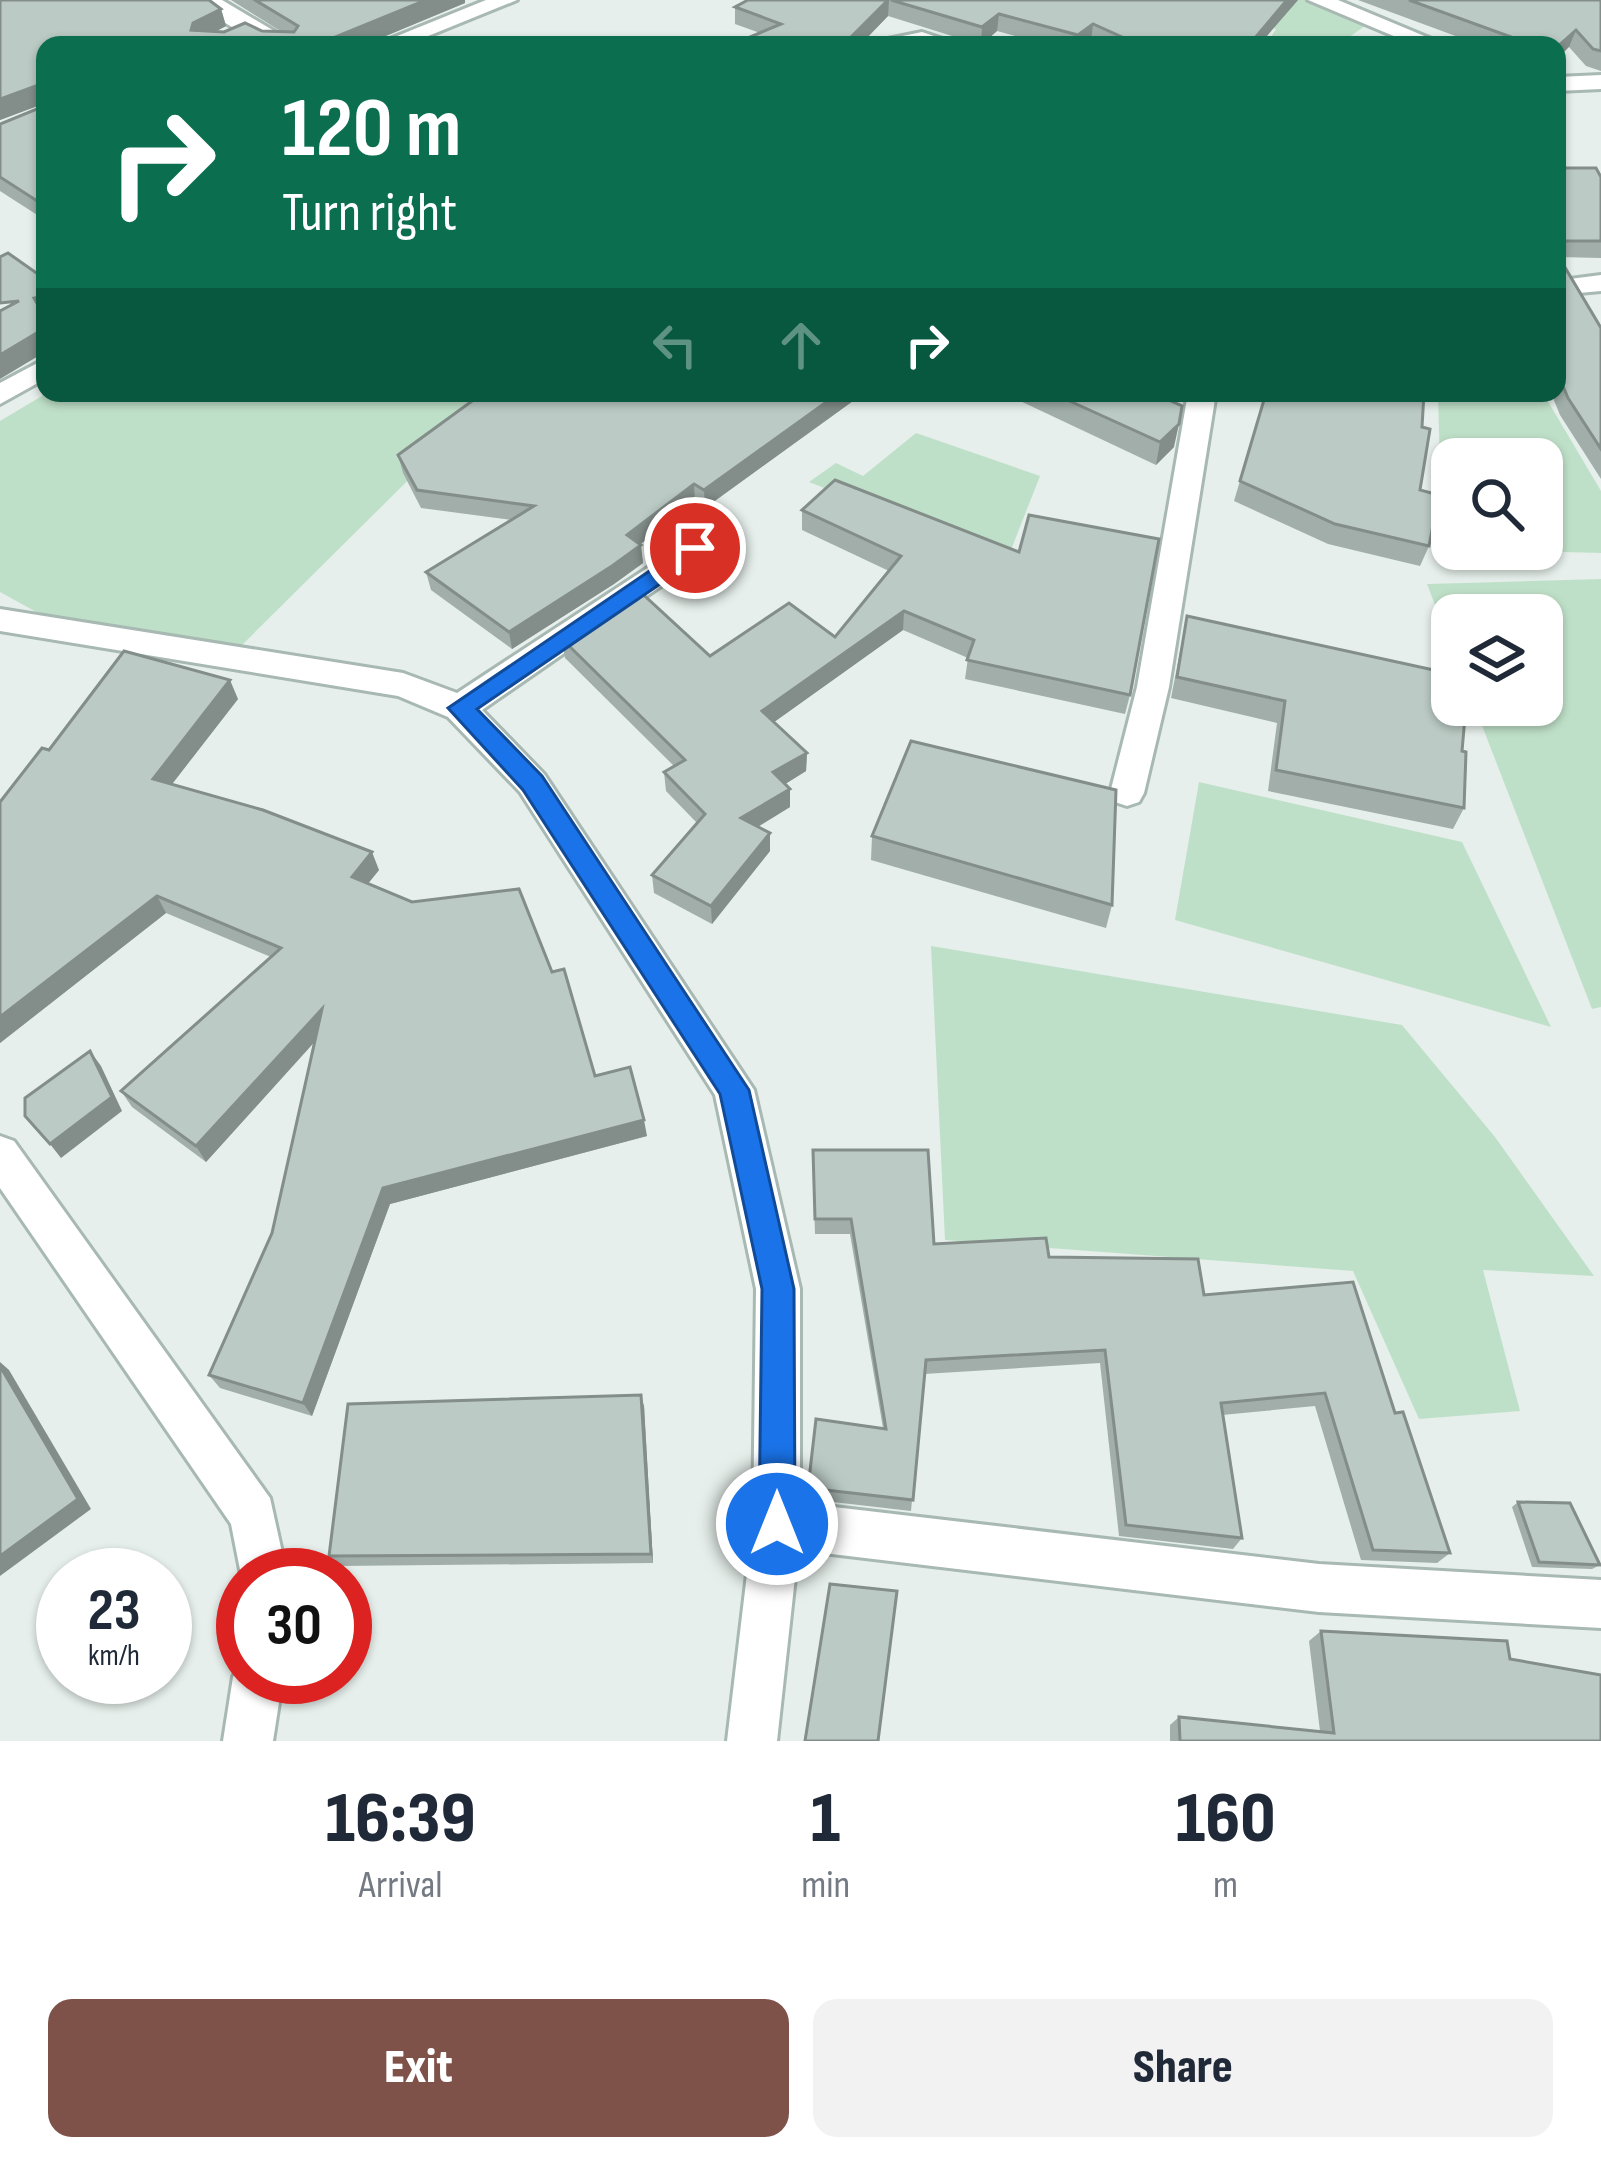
<!DOCTYPE html>
<html lang="en">
<head>
<meta charset="utf-8">
<style>
  :root { --surface:#fff; --page:#f2f2f3; --text:#1f2937; --muted:#747a83; --accent:#7f5249 }
  body { margin:0; font-family:"Sofia Sans Condensed",sans-serif; background:var(--page); color:var(--text); height:100vh; display:flex; flex-direction:column; font-size:45px; white-space:nowrap }
  * { box-sizing:border-box; margin:0 }
  p { font-size:39px; color:var(--muted) }
  .icon { flex:none; width:66px; height:66px; fill:none; stroke:currentColor; stroke-width:2; stroke-linecap:round; stroke-linejoin:round }
  .map { position:relative; height:1741px; overflow:hidden }
  .drawer { display:flex; flex-direction:column; background:var(--surface); flex:1 }
  .drawer>* { flex:none }
  .guide { position:absolute; left:36px; top:36px; width:1530px; height:366px; border-radius:24px; box-shadow:0 3px 9px #0004; background:#0b6e4f; color:#fff; overflow:hidden }
  .fabs { position:absolute; left:1431px; top:438px; display:grid; gap:24px }
  .fabs a { display:grid; place-items:center; width:132px; height:132px; border-radius:24px; background:var(--surface); box-shadow:0 3px 9px #0004; font-size:60px }
  .speed { position:absolute; left:36px; top:1548px; display:flex; gap:24px; font-size:60px; font-weight:700; text-align:center }
  .speed>* { display:grid; place-content:center; width:156px; height:156px; border-radius:50%; background:var(--surface); box-shadow:0 3px 9px #0004; line-height:1 }
  .speed small { font-size:30px; font-weight:400 }
  .speed .limit { border:18px solid #d22; background:#fff; color:#111 }
  .pin { position:absolute; display:grid; place-items:center; width:102px; height:102px; color:#fff; margin:-51px; border:6px solid #fff; border-radius:50%; box-shadow:0 3px 12px #0007 }
  .me { position:absolute; width:132px; margin:-66px; rotate:0deg; stroke-linejoin:round; filter:drop-shadow(0 0 9px #0008) }
  .turn { display:flex; align-items:center; gap:42px; height:252px; padding:0 48px; font-size:54px }
  .turn .icon { width:156px; height:156px; stroke-width:2.5 }
  .turn b { display:block; font-size:84px; line-height:102px }
  .lanes { display:flex; align-items:center; height:114px; padding:0 48px; background:#0003; justify-content:center; gap:60px; direction:ltr }
  .lanes .off { opacity:.35 }
  .eta { display:flex; justify-content:space-evenly; align-items:center; height:204px; text-align:center }
  .eta b { font-size:72px; font-weight:800; line-height:84px }
  .cta { display:flex; gap:24px; margin-top:auto; padding:24px 48px }
  .cta a { flex:1; height:138px; border-radius:24px; background:var(--accent); color:#fff; font-size:48px; font-weight:800; line-height:138px; text-align:center }
  .cta a+a { background:var(--page); color:var(--text) }
  .map>svg:first-child { display:block }
</style>
</head>
<body>
<div class="map">
<svg width="1601" height="1741" viewBox="0 0 1601 1741">
  <rect width="100%" height="100%" fill="#e6efeb"/>
  <g fill="#bfe0c8" fill-rule="evenodd">
    <path d="M1292,0H1308L1369,23L1338,45H1266L1276,29L1220,13Z"/>
    <path d="M47,393H496L238,649L49,619L0,592V421Z"/>
    <path d="M1438,393H1543L1601,491V553L1442,549ZM1542,459V549H1452V459Z"/>
    <path d="M916,433L1040,476L1007,560L809,482L836,463L863,476Z"/>
    <path d="M1601,579V1007L1592,1009L1474,705H1542V615H1452V649L1427,584Z"/>
    <path d="M1199,782L1462,842L1551,1027L1175,920Z"/>
    <path d="M931,946L1402,1025L1495,1137L1594,1276L1483,1270L1520,1411L1419,1419L1353,1271L945,1240Z"/>
  </g>
  <g fill="none" stroke-linecap="round" stroke-linejoin="round">
    <g stroke="#a8b8b2" stroke-width="6">
      <g id="street">
        <path d="M197,0H222L298,45C260,45 225,28 197,0Z"/>
        <path d="M486,0H517L406,45H375Z"/>
        <path d="M1308,0H1338L1446,45H1415Z"/>
        <path d="M922,32L961,45H880L883,40Z"/>
        <path d="M1601,75V89L1557,91V77Z"/>
        <path d="M1601,275V291L1579,293L1566,285L1570,279Z"/>
        <path d="M45,359V379L0,404V383Z"/>
        <path d="M1188,393H1216L1169,687L1144,793L1139,802L1127,806L1115,802L1110,793L1137,687Z"/>
        <path d="M722,519L737,529L733,536L482,710L544,774L754,1090L800,1289V1503L1319,1564L1601,1580V1628L1319,1612L798,1550L777,1741H727L753,1524L756,1289L715,1095L520,792L448,717L398,696L0,631V609L403,673L457,693Z"/>
        <path d="M0,1136L14,1141L270,1498L287,1575H243V1585L231,1524L0,1188Z"/>
        <path d="M243,1658V1677H283L273,1741H223L233,1677Z"/>
      </g>
    </g>
    <use href="#street" fill="#fff" fill-rule="evenodd"/>
  </g>
  <g fill="#a1aea9">
    <path d="M0,0L221,9L226,26L216,31L282,32L231,0H465V3L364,45H45V220L0,191V124L42,107V104L0,120Z"/>
    <path d="M748,0H1298L1259,45H1099L1091,41L1085,45H1049L997,31L981,45L888,16L860,45H731L760,33L735,24V7Z"/>
    <path d="M1358,0H1601V71L1586,66L1569,47L1557,45H1480Z"/>
    <path d="M1557,168L1601,177V258L1559,257L1601,328V479L1560,415L1551,393H1557Z"/>
    <path d="M476,393H864L705,508L695,502L640,544L643,563L614,584L512,649L431,590L426,572L511,520L421,508L403,473L398,455L476,398Z"/>
    <path d="M1003,393H1153L1174,447L1156,465Z"/>
    <path d="M1266,393L1420,490L1429,546L1420,566L1328,544L1234,501Z"/>
    <path d="M835,480L1130,695L1125,714L965,679L968,658L903,630L774,722L807,753L806,771L785,784L790,789V807L758,827L770,833V851L712,924L654,893L652,875L697,823L666,791L664,772L674,766L565,658L562,639L710,656L835,637L889,571L802,530V510Z"/>
    <path d="M1187,616L1462,751L1464,808L1453,829L1268,791L1277,723L1171,698Z"/>
    <path d="M238,699L172,784L379,870L368,883L595,1076L647,1136L390,1204L312,1416L220,1388L209,1375L272,1233L314,1042L206,1162L132,1107L121,1091L271,957L166,913L0,1043V802L49,750Z"/>
    <path d="M872,836L1112,905L1106,928L871,860Z"/>
    <path d="M813,1167L934,1244L1049,1257L1204,1295L1395,1413L1450,1553L1437,1563L1361,1560L1315,1406L1222,1415L1242,1538L1233,1549L1119,1536L1100,1363L924,1374L911,1511L807,1499L808,1488L883,1428L850,1234H815Z"/>
    <path d="M644,1406L653,1563L338,1566L329,1556Z"/>
    <path d="M1518,1502L1600,1565L1592,1569L1532,1567L1512,1507Z"/>
    <path d="M1321,1631L1510,1659L1601,1741H1170V1725L1179,1717L1320,1731L1309,1641Z"/>
  </g>
  <g fill="#838d89">
    <path d="M426,0H465V3L364,45H316Z"/>
    <path d="M889,0L888,16L860,45H843Z"/>
    <path d="M1287,0H1298L1259,45H1249Z"/>
    <path d="M221,9L226,26L198,41L191,30L193,23Z"/>
    <path d="M999,14L997,31L981,45L982,27Z"/>
    <path d="M1093,24L1091,41L1085,45H1077L1078,35Z"/>
    <path d="M1576,30L1569,47L1557,59V47Z"/>
    <path d="M36,86L43,104L0,120V99Z"/>
    <path d="M45,296V316L34,298Z"/>
    <path d="M45,328V352L0,379V355Z"/>
    <path d="M839,393H864L705,508L704,490Z"/>
    <path d="M1179,424L1174,447L1156,465L1160,442Z"/>
    <path d="M694,484L695,502L629,553L627,535Z"/>
    <path d="M641,545L643,563L614,584L512,649L509,632Z"/>
    <path d="M904,611L903,630L763,730L762,711Z"/>
    <path d="M230,680L238,699L162,797L153,779Z"/>
    <path d="M807,753L806,771L774,791L773,772Z"/>
    <path d="M790,789V807L742,836L741,818Z"/>
    <path d="M770,833V851L712,924L711,906Z"/>
    <path d="M372,852L379,870L359,895L352,877Z"/>
    <path d="M157,896L166,913L0,1043V1017Z"/>
    <path d="M322,1009L329,1026L206,1162L196,1146Z"/>
    <path d="M90,1051L101,1066L122,1111L61,1158L50,1144Z"/>
    <path d="M644,1120L647,1136L390,1204L312,1416L303,1403L383,1188Z"/>
    <path d="M0,1362L9,1370L91,1509L0,1576Z"/>
    <path d="M641,1395L644,1406L653,1563L651,1554Z"/>
  </g>
  <g fill="#bbcac4" stroke="#838d89" stroke-width="3">
    <path d="M0,0H209L221,9L193,23L191,30L224,32L245,23L262,31L294,32L298,26L255,0H426L316,45H45V206L0,177V124L42,107L43,90L36,86L0,99Z"/>
    <path d="M748,0H888L843,45H731L781,24L735,7Z"/>
    <path d="M891,0H1287L1249,45H1140L1093,24L1078,35L999,14L982,27Z"/>
    <path d="M1409,0H1601V51L1593,49L1576,30L1557,47V45H1533Z"/>
    <path d="M557,38L574,45H544Z"/>
    <path d="M1557,168H1596L1601,177V241H1557Z"/>
    <path d="M8,253L45,279V296L34,298L45,317V328L0,355V311L19,301L0,303V257Z"/>
    <path d="M1557,254L1601,328V449L1568,398L1557,372Z"/>
    <path d="M483,393H839L704,490L694,484L627,535L641,545L612,566L509,632L426,572L534,506L417,490L398,455Z"/>
    <path d="M1052,393H1153L1182,406L1179,424L1160,442Z"/>
    <path d="M1266,393H1424L1422,427L1430,429L1420,490L1439,495L1429,546L1335,524L1240,481Z"/>
    <path d="M835,480L1019,552L1029,515L1159,539L1130,695L967,660L974,640L904,611L762,711L807,753L773,772L790,789L741,818L770,833L711,906L652,875L705,814L664,772L685,760L562,639L636,588L710,656L789,603L835,637L901,556L802,510Z"/>
    <path d="M1187,616L1452,674V705H1466L1462,751L1466,752L1464,808L1276,770L1285,701L1177,677Z"/>
    <path d="M124,651L230,680L153,779L263,810L372,852L352,877L412,902L519,889L552,972L564,969L595,1076L630,1067L644,1120L383,1188L303,1403L209,1375L272,1233L322,1009L196,1146L121,1091L281,948L157,896L0,1017V802L42,748L49,750Z"/>
    <path d="M911,741L1116,790L1112,905L872,836Z"/>
    <path d="M90,1051L112,1097L50,1144L25,1116V1098Z"/>
    <path d="M813,1150H928L934,1244L1046,1238L1049,1257L1198,1259L1204,1295L1353,1282L1395,1413L1403,1412L1450,1553L1373,1550L1325,1393L1221,1403L1242,1538L1126,1525L1105,1350L926,1360L913,1500L808,1488L816,1419L886,1429L851,1219H815Z"/>
    <path d="M0,1366L78,1499L0,1556Z"/>
    <path d="M641,1395L651,1554L329,1556L348,1404Z"/>
    <path d="M1518,1502L1570,1503L1600,1565L1539,1562Z"/>
    <path d="M830,1584L897,1591L878,1741H805Z"/>
    <path d="M1321,1631L1507,1641L1510,1659L1601,1675V1741H1180L1179,1717L1334,1733Z"/>
  </g>
  <path fill="#1a73e8" stroke="#114b97" stroke-width="3" d="M695,540L707,548L704,554L477,709L542,776L749,1090L794,1289L795,1524L790,1537L777,1542L765,1537L759,1524L762,1289L720,1094L523,790L448,708Z"/>
</svg>
<div class="fabs">
<a><svg class="icon" aria-label="search" viewBox="0 0 24 24"><circle cx="10" cy="10" r="6"/><path d="M15 15l6 6"/></svg></a>
<a><svg class="icon" aria-label="layers" viewBox="0 0 24 24"><path d="M12 4l9 5-9 5-9-5zM3 14l9 5 9-5"/></svg></a>
</div>
<div class="speed"><div>23<small>km/h</small></div><div class="limit">30</div></div>
<div class="pin" style="left:695px;top:548px;background:#d93025"><svg class="icon" aria-label="arrive" viewBox="0 0 24 24"><path d="M6 21V4h12l-3 4 3 4H6"/></svg></div>
<svg class="me" style="left:777px;top:1524px" viewBox="-20 -20 40 40"><circle r="17" fill="#1a73e8" stroke="#fff" stroke-width="3"/><path d="M0-11L8 9 0 5-8 9z" fill="#fff"/></svg>
<div class="guide">
<div class="turn"><svg class="icon" aria-label="right" viewBox="0 0 24 24"><path d="M7 20v-9h11M14 6l5 5-5 5"/></svg><div><b>120 m</b>Turn right</div></div>
<div class="lanes"><svg class="icon off" aria-label="left" viewBox="0 0 24 24"><path d="M17 20v-9H6M10 6l-5 5 5 5"/></svg><svg class="icon off" aria-label="ahead" viewBox="0 0 24 24"><path d="M12 20V5M6 11l6-6 6 6"/></svg><svg class="icon" aria-label="right" viewBox="0 0 24 24"><path d="M7 20v-9h11M14 6l5 5-5 5"/></svg></div>
</div>
</div>
<section class="drawer">
<div class="eta">
<div><b>16:39</b><p>Arrival</p></div>
<div><b>1</b><p>min</p></div>
<div><b>160</b><p>m</p></div>
</div>
<div class="cta"><a>Exit</a><a>Share</a></div>
</section>
</body>
</html>
